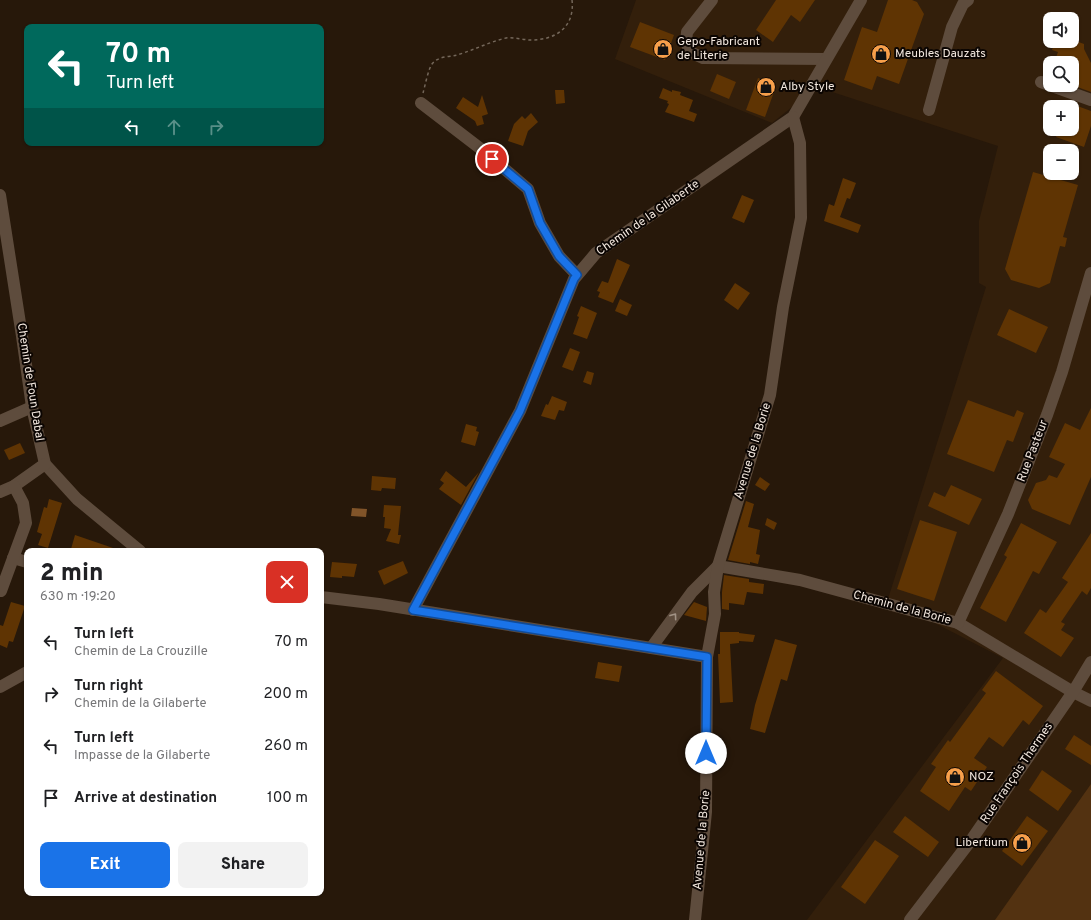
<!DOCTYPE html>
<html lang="en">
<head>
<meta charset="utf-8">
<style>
  :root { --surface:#fff; --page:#f2f2f2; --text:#202124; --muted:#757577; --accent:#1a73e8 }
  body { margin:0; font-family:Overpass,sans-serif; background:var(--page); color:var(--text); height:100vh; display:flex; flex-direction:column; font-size:15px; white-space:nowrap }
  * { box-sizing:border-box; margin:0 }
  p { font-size:13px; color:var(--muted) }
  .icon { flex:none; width:22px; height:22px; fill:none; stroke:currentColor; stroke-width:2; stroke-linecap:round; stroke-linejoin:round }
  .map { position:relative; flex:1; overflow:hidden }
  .details { position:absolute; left:24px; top:548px; width:300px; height:348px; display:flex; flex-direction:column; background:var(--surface); border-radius:8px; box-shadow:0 1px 3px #0004 }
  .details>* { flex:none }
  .top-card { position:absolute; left:24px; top:24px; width:300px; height:122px; border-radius:8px; box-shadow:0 1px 3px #0004; background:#00695c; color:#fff; overflow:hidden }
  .controls { position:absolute; left:1043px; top:12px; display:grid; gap:8px }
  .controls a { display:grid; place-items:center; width:36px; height:36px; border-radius:8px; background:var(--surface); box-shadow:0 1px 3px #0004; font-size:20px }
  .pin { position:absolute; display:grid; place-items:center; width:34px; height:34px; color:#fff; margin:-17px; border:2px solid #fff; border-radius:50%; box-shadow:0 1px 4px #0007 }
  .me { position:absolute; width:44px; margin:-22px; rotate:0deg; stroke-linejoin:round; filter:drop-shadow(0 0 3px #0008) }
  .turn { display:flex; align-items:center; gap:14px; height:84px; padding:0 16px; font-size:18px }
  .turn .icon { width:52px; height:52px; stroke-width:2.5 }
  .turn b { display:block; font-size:28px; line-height:34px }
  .lanes { display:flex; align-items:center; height:38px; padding:0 16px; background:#0003; justify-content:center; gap:20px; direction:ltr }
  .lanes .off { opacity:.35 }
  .round { display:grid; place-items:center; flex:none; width:42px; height:42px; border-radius:8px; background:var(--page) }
  .head { display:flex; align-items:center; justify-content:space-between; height:68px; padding:0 16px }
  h1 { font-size:24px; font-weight:800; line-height:30px }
  .button { display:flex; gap:8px; margin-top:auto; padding:8px 16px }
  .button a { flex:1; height:46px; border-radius:8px; background:var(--accent); color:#fff; font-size:16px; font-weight:800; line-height:46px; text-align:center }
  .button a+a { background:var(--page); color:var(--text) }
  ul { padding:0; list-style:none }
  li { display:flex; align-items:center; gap:12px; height:52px; padding:0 16px }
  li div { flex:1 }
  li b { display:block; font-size:15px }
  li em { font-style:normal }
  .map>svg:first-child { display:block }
</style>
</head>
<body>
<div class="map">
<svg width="1091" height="920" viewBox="0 0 1091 920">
  <rect width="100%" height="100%" fill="#27180a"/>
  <path fill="#331f0b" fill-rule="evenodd" d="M636,0H1091V786L999,920H807L1003,658L888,599L986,287L979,283V221L998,146L817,87L772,123L615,59ZM1050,19H1072V41H1050ZM1050,63H1072V85H1050ZM1050,107H1072V129H1050ZM1050,151H1072V173H1050Z"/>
  <path fill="#533211" d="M1091,784V920H995Z"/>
  <path fill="#815429" d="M352,508L367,509L366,517L351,516Z"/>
  <g fill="#5f3403">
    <path d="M776,0H815L800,22L791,15L773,42L756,30Z"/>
    <path d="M888,0H912L917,2L924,14L899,84L877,76L872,90L844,80L862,27L877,32Z"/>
    <path d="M640,22L674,35L665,60L630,47Z"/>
    <path d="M1055,41H1076L1084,44V49L1091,63V92L1072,85V63H1054L1058,52L1052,50Z"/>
    <path d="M717,74L736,82L729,99L710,91Z"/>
    <path d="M758,78L773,84L775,89L765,117L746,110Z"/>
    <path d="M663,88L672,92V90L681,92L680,95L693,100L689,111L697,114L694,122L665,112L669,104L667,103L668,101L659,98Z"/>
    <path d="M555,90H564L565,103L556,104Z"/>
    <path d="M482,95L488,114L482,116L484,124L477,126L475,121L456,108L463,97L478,107Z"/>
    <path d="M1072,104L1091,111V126L1084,147L1056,137L1059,129H1072Z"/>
    <path d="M531,113L538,122L528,131L523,146L508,141L514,124L522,116L525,119Z"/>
    <path d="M1033,172L1078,185L1063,237L1067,238L1065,247L1060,246L1050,283L1039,288L1011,280L1005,269Z"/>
    <path d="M843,178L856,183L850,199L847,198L840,217L861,225L858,233L824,221L829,204L834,206Z"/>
    <path d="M742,195L754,200L744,223L732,218Z"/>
    <path d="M617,259L630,265L613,303L598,297L600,292L597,291L602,281L608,283Z"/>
    <path d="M735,283L750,293L738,310L724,300Z"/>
    <path d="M620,299L632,305L627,316L615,311Z"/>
    <path d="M581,306L597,313L587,339L573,334L579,317L577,316Z"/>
    <path d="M1009,309L1048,327L1036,353L997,335Z"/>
    <path d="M570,348L580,352L573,371L562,367Z"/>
    <path d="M587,371L594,373L591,385L583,382Z"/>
    <path d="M552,396L567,402L564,411L559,410L555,420L541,416L546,404L548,405Z"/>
    <path d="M968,400L1014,417L1017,410L1024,413L1013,442L1007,440L994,472L947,454Z"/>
    <path d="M1091,408V477L1070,525L1032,509L1028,500L1036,483L1046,480L1049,475L1057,478L1065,464L1049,457L1065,423L1080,430Z"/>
    <path d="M466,424L477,427L476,431L479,432L475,446L461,442Z"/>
    <path d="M20,443L25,453L9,460L4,450Z"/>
    <path d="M446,471L466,487L479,472L461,505L439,489L444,483L440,480Z"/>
    <path d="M372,476L396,478L395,489L382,488L381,491L371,490Z"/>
    <path d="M760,477L770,484L765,491L755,485Z"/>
    <path d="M951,485L982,499L969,525L928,506L934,492L945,497Z"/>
    <path d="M49,499L62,503L48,548L38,545L42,534L37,532L44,507L47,508Z"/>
    <path d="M746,501L754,504L748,527L760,530L756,554L760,555L758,564L750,562V564L728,560Z"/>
    <path d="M384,505L401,506L398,535H401L399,544L386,541L391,529L384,528L385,517H383Z"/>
    <path d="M767,518L777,523L774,530L765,525Z"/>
    <path d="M920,520L957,532L934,601L897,589Z"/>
    <path d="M1021,523L1057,542L1039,574L1033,571L1006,622L980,608L1007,557L1004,555Z"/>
    <path d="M1091,533V588L1087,595L1082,591L1061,622L1065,624L1061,630L1074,638L1061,657L1024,633L1040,609L1046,613L1068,582L1062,578Z"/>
    <path d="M75,535L116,549V551H77L71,549Z"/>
    <path d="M403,561L408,573L384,585L378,571Z"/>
    <path d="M332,562L357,564L354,577L342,576V578L330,577Z"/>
    <path d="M724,575L749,579V582L764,584L763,594L747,592L744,605L729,603V610L722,609V592Z"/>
    <path d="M11,602L25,606L13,642L9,641L7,648L0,645V625L3,626Z"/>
    <path d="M694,602L707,607L706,621L684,615Z"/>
    <path d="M720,632H739V633L755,635L753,642L739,641V643L730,644L733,702L720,703L718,654H720Z"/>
    <path d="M775,639L797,645L787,681L781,679L765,733L750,729L755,705Z"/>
    <path d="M598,662L622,666L619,682L595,678Z"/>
    <path d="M996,671L1043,706L1029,725L1023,720L1003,747L989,737L974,758L987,767L971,791L965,787L949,811L920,791L936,767L931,764L948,740L950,742L986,693L982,690Z"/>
    <path d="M1074,735L1091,746V765L1065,749Z"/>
    <path d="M1042,770L1072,791L1058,811L1029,790Z"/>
    <path d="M905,816L939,842L928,857L893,832Z"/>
    <path d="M1027,816L1048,831L1022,866L1002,851Z"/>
    <path d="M875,840L899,856L865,904L841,887Z"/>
  </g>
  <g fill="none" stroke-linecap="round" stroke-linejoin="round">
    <path stroke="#74675a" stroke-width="1.5" stroke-dasharray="3 3" stroke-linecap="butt" d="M423,93C425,86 428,70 432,64C438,56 449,57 457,55C474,50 489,42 506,38C515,37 523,40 531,40C556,40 575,27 572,0"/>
    <g stroke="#5e4c3d" stroke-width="12">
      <path d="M712,0L687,32L686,42L690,52L703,58L826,59"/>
      <path d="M1041,82L1091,100"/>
      <path d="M421,103L481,149L528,189L540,223L559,256L577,275"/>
      <path d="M929,110L952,27L963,4L968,0"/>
      <path d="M0,195L22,336L32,407L45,464L77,499L140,551"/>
      <path d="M0,421L32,407"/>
      <path d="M0,492L14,486L45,464"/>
      <path d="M13,558L27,562"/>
      <path d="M718,566L800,580L958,623L1073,692L1091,701"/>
      <path d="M1,591L26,523L23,503L14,486"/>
      <path d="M321,597L379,604L707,657"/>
      <path d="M413,610L520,411L574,279L596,253L793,117L861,0"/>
      <path d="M958,623L1008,514L1047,415L1062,372L1091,273"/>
      <path d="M651,648L692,592L718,566"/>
      <path d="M0,687L27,672"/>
      <path d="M695,920L706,812L707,657L715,614L714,592L718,566L770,395L783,307L801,218L800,143L793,117"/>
      <path d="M910,920L972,839L1073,692L1091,662"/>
    </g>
  </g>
  <defs><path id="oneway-chevron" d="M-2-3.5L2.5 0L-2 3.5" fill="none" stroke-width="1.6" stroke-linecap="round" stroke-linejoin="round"/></defs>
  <use stroke="#a19285" href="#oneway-chevron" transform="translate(674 616) rotate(-54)"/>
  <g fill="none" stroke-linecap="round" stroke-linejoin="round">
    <g stroke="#114b97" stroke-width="10">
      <path id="route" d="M492,159L528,189L540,223L559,256L577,275L574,279L520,411L413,610L707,657L706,753"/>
    </g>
    <use href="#route" stroke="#1a73e8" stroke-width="7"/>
  </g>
  <defs>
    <g id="shop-disc" transform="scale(1)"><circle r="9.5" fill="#f8a04b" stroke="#0b0502"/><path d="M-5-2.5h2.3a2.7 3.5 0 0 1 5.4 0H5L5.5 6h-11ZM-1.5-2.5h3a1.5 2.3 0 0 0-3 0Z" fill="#111"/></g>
  </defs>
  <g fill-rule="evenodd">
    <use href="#shop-disc" x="663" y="49"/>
    <use href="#shop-disc" x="881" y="54"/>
    <use href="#shop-disc" x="766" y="87"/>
    <use href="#shop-disc" x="955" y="777"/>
    <use href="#shop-disc" x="1022" y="843"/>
  </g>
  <g text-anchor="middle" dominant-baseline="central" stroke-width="4" stroke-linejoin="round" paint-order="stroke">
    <g font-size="12" fill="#f2e7de" stroke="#0b0502" text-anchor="start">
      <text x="677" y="42">Gepo-Fabricant<tspan x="677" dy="14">de Literie</tspan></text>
      <text x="895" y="54">Meubles Dauzats</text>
      <text x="780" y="87">Alby Style</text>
      <text x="969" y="777">NOZ</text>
      <text x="1008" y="843" text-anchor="end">Libertium</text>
    </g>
    <g font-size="12" fill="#f2e7de" stroke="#0b0502">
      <text transform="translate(648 218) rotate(-35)">Chemin de la Gilaberte</text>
      <text transform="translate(30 382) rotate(81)">Chemin de Foun Dabal</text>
      <text transform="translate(753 451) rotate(-73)">Avenue de la Borie</text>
      <text transform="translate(1033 451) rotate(-69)">Rue Pasteur</text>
      <text transform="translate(902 608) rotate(15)">Chemin de la Borie</text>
      <text transform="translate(1017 773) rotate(-56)">Rue François Thermes</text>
      <text transform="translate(702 840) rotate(-85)">Avenue de la Borie</text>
    </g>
  </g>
</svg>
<div class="controls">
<a><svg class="icon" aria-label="sound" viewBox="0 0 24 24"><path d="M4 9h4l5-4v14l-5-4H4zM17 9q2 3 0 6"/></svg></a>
<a><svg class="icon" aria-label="search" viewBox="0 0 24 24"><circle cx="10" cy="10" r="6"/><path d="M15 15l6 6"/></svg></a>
<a>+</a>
<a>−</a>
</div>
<div class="pin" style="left:492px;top:159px;background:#d93025"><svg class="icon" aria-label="arrive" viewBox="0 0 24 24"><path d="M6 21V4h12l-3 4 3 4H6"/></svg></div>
<svg class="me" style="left:706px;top:753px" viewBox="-20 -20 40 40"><circle r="19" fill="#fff"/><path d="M0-13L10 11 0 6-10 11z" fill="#1a73e8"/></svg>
<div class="top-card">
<div class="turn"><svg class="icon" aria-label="left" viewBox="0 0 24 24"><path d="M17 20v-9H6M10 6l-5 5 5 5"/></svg><div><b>70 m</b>Turn left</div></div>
<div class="lanes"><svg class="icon" aria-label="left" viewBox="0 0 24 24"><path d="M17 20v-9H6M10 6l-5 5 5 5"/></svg><svg class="icon off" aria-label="ahead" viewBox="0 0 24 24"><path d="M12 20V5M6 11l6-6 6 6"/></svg><svg class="icon off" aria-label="right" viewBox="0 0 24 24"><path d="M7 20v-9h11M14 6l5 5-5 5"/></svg></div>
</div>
<section class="details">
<div class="head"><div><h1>2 min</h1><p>630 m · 19:20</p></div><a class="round" style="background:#d93025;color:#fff"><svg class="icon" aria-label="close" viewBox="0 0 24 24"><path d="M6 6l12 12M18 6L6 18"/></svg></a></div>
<ul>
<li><svg class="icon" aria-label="left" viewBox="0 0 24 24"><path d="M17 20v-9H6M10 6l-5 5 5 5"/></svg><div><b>Turn left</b><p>Chemin de La Crouzille</p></div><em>70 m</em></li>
<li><svg class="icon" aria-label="right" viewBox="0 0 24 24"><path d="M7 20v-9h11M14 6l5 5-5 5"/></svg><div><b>Turn right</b><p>Chemin de la Gilaberte</p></div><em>200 m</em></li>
<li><svg class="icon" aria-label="left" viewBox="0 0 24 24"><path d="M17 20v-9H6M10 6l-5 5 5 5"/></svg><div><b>Turn left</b><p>Impasse de la Gilaberte</p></div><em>260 m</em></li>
<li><svg class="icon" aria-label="arrive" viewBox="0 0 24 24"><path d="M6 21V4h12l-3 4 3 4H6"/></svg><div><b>Arrive at destination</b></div><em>100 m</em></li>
</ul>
<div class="button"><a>Exit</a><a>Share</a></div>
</section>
</div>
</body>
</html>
